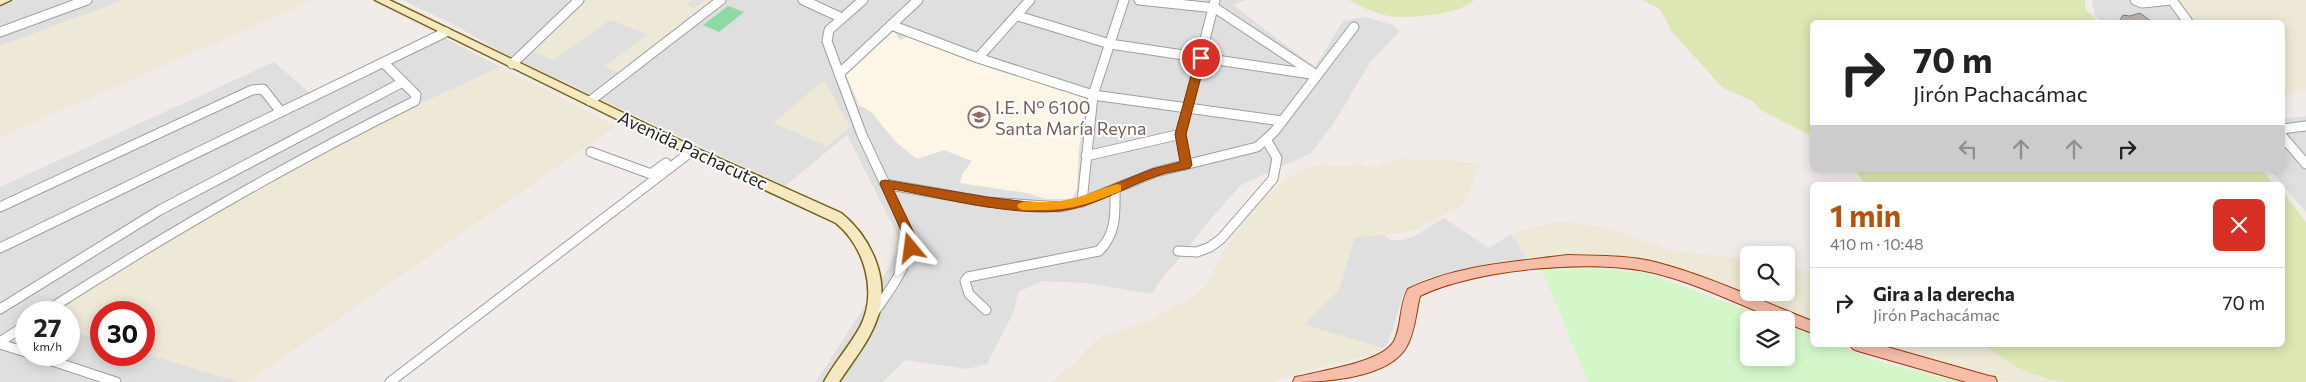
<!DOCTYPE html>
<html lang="es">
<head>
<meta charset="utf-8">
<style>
  :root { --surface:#fff; --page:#f6f6f6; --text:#222; --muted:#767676; --line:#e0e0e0; --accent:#b45309 }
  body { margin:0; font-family:Commissioner,sans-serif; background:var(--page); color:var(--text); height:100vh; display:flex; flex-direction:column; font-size:19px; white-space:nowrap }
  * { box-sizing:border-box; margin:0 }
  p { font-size:16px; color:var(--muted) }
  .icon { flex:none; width:28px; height:28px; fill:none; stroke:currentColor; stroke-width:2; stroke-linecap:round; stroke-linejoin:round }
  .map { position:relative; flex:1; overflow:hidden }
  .side { position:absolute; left:1810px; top:182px; width:475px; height:165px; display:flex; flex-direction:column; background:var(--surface); border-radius:8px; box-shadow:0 2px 12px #0003 }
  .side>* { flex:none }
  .banner { position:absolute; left:1810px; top:20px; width:475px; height:152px; border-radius:8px; box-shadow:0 2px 12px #0003; background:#fff; color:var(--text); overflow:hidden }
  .buttons { position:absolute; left:1740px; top:246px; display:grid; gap:10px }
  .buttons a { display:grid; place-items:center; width:55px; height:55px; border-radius:8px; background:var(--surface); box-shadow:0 2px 12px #0003; font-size:25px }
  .speed { position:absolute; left:15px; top:301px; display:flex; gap:10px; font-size:25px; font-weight:700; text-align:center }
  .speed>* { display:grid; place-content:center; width:65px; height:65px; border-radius:50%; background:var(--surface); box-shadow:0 2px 12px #0003; line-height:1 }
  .speed small { font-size:12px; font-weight:400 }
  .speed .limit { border:8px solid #d22; background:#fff; color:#111 }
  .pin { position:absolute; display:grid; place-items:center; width:42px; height:42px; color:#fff; margin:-21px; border:2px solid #fff; border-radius:50%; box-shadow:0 1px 5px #0007 }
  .me { position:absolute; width:55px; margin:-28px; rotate:344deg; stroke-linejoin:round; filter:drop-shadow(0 0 4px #0008) }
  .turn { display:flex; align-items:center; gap:18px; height:105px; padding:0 20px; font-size:22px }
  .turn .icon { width:65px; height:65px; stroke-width:2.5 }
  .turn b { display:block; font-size:35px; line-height:42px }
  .lanes { display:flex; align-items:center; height:48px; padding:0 20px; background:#0003; justify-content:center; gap:25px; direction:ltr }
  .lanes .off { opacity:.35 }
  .round { display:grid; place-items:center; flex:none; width:52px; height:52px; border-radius:8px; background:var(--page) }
  .headline { display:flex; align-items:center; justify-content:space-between; height:85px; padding:0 20px }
  h1 { font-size:30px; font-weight:700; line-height:38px; color:var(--accent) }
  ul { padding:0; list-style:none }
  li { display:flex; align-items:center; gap:15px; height:70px; padding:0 20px; border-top:1px solid var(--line) }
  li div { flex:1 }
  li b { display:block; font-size:19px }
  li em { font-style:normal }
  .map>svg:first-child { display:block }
</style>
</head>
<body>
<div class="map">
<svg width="2306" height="382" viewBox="0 0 2306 382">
  <rect width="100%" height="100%" fill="#f1ece9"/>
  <g fill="#dfdfdf">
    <path d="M17,0H124L0,46V6Z"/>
    <path d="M403,0H1246L1233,5L1315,67L1343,21L1365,17L1393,25L1400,31L1371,61L1333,124L1311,153L1241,185L1208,222L1175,264L1164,275L1152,294L1085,283L1043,281L1018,292L1014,311L987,364L967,369L906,360L882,382H816L888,269L901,242L847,135L785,186L509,56L458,27Z"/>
    <path d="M2092,0H2179L2178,4L2193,22H2102L2095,16Z"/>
    <path d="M437,34L500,67L385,120L195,223L55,312H26V355H69V330L101,340V355H144V353L239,382H0V187L274,62L312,95Z"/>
    <path d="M2306,116V212L2270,170H2282L2283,119Z"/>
    <path d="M1444,218L1489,248L1511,234L1526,257L1502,264L1440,275L1425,279L1404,292L1388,343L1383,348L1307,326L1306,323L1309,319L1339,290L1354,238L1383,234L1391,240H1403L1415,236Z"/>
  </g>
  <path fill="#fdf6e6" d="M894,31L900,40L907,37L981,61L1061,91L1087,97L1079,148L1077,189L1072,199H1046L1027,193L960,183L963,173L972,161L944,150L917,159L896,142L871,112L859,105L846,75Z"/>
  <g fill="#eee8d6">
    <path d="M124,0H313L0,137V46Z"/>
    <path d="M586,0H693L687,5L694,8L705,0H718L620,74L605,66L648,34L610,20L553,60L530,50Z"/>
    <path d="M2179,0H2306V89L2287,94L2283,101L2282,22H2193L2178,4Z"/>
    <path d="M500,67L616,126L248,382H239L144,353V312H101V340L69,330V312H55L195,223L275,177L385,120Z"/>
    <path d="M824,80L850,127L827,146L773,123Z"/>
    <path d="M1398,159L1446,160L1480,164L1464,204L1419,228L1400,233L1354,238L1339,290L1306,323L1308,326L1383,348L1379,352L1267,382H1050L1080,359L1086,350L1101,337L1144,323L1194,297L1205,287L1225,249L1251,212L1271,191L1285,180L1309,168L1323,165L1346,167L1355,164L1378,168Z"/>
    <path d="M1556,222L1576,223L1610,229L1671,251L1749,259V292H1786V266L1812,273V323L1728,286L1658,262L1584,255L1526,257L1511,234Z"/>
    <path d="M1871,345H1979L1993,350L2011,364L2040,377L2065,382H2011L1998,380Z"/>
  </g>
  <g fill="#dce7b3">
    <path d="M1349,0H1474C1460,15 1404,20 1384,15C1372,12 1360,6 1349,0Z"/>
    <path d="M1642,0H2085V9L2098,22H1812V136L1778,119L1761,110L1754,102L1722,87L1672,32L1660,9Z"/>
    <path d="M1856,170H2261L2275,185H1865Z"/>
    <path d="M2283,193L2306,222V382H2065C2046,379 2027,373 2010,363C2000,356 1992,350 1980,345H2282Z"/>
  </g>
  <path fill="#d4f7ca" d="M1589,268L1643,272L1775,320H1749V358H1786V324L1812,335V345H1836L1880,362L1963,382H1588L1542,270Z"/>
  <path fill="#8ddaa5" d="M728,6L744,12L719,32L703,25Z"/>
  <path fill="#bbb0ae" stroke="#837b7a" d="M2140,13L2152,22H2119L2123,15L2130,16Z"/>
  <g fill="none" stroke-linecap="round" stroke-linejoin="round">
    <g stroke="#9e9e9e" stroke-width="11">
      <g id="street">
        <path d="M803,0L842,18"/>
        <path d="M863,0L829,30L827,41L862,135L910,237C909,267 890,289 874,313"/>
        <path d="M1139,0L1215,8L1312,72"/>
        <path d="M2135,0L2142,3L2172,0"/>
        <path d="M2172,0L2188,22"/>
        <path d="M1018,16L1110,44L1317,75"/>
        <path d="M891,25L978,58L1093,95L1282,121"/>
        <path d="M0,32L87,0"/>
        <path d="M978,58L1030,0"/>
        <path d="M512,64L579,0"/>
        <path d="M839,74L918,0"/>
        <path d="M590,101L721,0"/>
        <path d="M2282,129L2306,126"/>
        <path d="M2282,136L2306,164"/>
        <path d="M591,152L651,174L666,163"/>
        <path d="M1086,156L1181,134"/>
        <path d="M1186,165L1181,134L1215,0"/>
        <path d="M885,184L987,202L1060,207L1082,202L1156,172L1257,147L1274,132L1354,27"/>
        <path d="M1082,202L1093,95L1124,0"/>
        <path d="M0,207L252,90L263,89L281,112"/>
        <path d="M0,248L446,32"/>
        <path d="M1178,251L1197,252L1210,247L1221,239L1273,179L1277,158L1267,141"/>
        <path d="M0,309L160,210L403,82"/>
        <path d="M986,310L969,294L965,281L968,277L1099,251C1117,233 1115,213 1115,189"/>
        <path d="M45,312C165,235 287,164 415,101L416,95L384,63"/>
        <path d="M0,342L26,325"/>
        <path d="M0,344L26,352"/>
        <path d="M34,355L116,382"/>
        <path d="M390,382L692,151"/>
      </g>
    </g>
    <g stroke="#74600d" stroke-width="3">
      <g id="secondary">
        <path d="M0,0H11L0,5Z"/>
        <path d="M375,0H389L696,148L841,213C871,237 891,280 877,319C869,342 852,362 839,382H824C834,363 849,347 860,327C878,293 865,247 836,223L688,154Z"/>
      </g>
    </g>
    <g stroke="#953c0a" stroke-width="2">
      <g id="primary">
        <path d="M1567,255C1596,256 1627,255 1655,262C1709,276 1761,301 1812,321V333L1786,323V320H1778C1738,304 1696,283 1654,273C1595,258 1474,269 1420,296C1416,312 1415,332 1407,346C1390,378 1326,382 1293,382L1295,377L1301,376C1324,370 1383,362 1394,341C1402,326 1399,305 1408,289C1456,265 1514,262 1567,255Z"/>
        <path d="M1850,345H1880L1989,376L1995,377L1997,382H1966L1858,351L1853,349Z"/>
      </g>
    </g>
    <use href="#street" stroke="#fff" stroke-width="9"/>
    <use href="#secondary" fill="#f6e9c2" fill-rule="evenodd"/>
    <use href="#primary" fill="#f6bda9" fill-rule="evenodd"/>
  </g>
  <path fill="#b45309" stroke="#753606" d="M1201,54L1206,58L1186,134L1192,165L1190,168C1179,171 1167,172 1157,176C1125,187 1094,207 1060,211C1012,216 942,198 893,189L916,237L915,251H907L904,237L880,184L881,181L885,180L987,197L1036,203H1060L1080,198L1152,169L1180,162L1175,134L1196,58Z"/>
  <path fill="#f59e0b" d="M1117,184L1121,185V191C1089,204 1070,211 1035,210C1028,210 1021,212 1017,206C1022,199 1031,202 1039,202C1073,203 1086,193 1117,184Z"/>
  <defs>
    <g id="school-ring" transform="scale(1.125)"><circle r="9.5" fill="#fff" stroke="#8d6e63" stroke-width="1.5"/><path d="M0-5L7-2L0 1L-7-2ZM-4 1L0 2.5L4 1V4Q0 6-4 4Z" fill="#8d6e63"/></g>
  </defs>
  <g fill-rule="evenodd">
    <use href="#school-ring" x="979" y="117"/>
  </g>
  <g text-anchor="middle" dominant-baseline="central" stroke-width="4" stroke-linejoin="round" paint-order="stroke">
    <g font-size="18" fill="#785e54" stroke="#fff" text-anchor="start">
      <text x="995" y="107">I.E. N° 6100<tspan x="995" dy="21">Santa María Reyna</tspan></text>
    </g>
    <g font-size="18" fill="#212121" stroke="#fff">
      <text transform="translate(693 150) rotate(25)">Avenida Pachacutec</text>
    </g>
  </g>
</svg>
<div class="buttons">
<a><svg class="icon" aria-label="search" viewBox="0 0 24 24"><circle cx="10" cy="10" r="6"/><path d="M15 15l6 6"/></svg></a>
<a><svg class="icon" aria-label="layers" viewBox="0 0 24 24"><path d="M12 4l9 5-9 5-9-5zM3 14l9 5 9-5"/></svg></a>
</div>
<div class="speed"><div>27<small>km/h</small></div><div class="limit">30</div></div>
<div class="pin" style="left:1201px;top:58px;background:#d93025"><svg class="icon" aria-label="arrive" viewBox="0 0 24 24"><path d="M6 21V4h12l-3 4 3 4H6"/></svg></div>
<svg class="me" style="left:911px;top:248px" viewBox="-20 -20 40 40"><path d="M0-17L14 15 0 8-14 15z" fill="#b45309" stroke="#fff" stroke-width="4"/></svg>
<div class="banner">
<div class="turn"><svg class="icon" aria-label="right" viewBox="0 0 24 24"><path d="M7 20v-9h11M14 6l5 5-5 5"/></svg><div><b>70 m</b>Jirón Pachacámac</div></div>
<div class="lanes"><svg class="icon off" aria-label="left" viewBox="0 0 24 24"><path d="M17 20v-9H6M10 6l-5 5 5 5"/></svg><svg class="icon off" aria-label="ahead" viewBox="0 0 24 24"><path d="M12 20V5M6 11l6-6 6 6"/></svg><svg class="icon off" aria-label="ahead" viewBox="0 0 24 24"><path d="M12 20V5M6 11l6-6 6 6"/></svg><svg class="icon" aria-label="right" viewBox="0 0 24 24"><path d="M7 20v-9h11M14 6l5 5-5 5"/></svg></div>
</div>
<section class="side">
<div class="headline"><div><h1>1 min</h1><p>410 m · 10:48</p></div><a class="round" style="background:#d93025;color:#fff"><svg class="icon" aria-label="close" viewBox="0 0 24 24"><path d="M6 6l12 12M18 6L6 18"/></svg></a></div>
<ul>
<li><svg class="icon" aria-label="right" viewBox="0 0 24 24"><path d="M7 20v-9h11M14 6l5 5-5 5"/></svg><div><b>Gira a la derecha</b><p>Jirón Pachacámac</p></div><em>70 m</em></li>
</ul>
</section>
</div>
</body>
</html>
